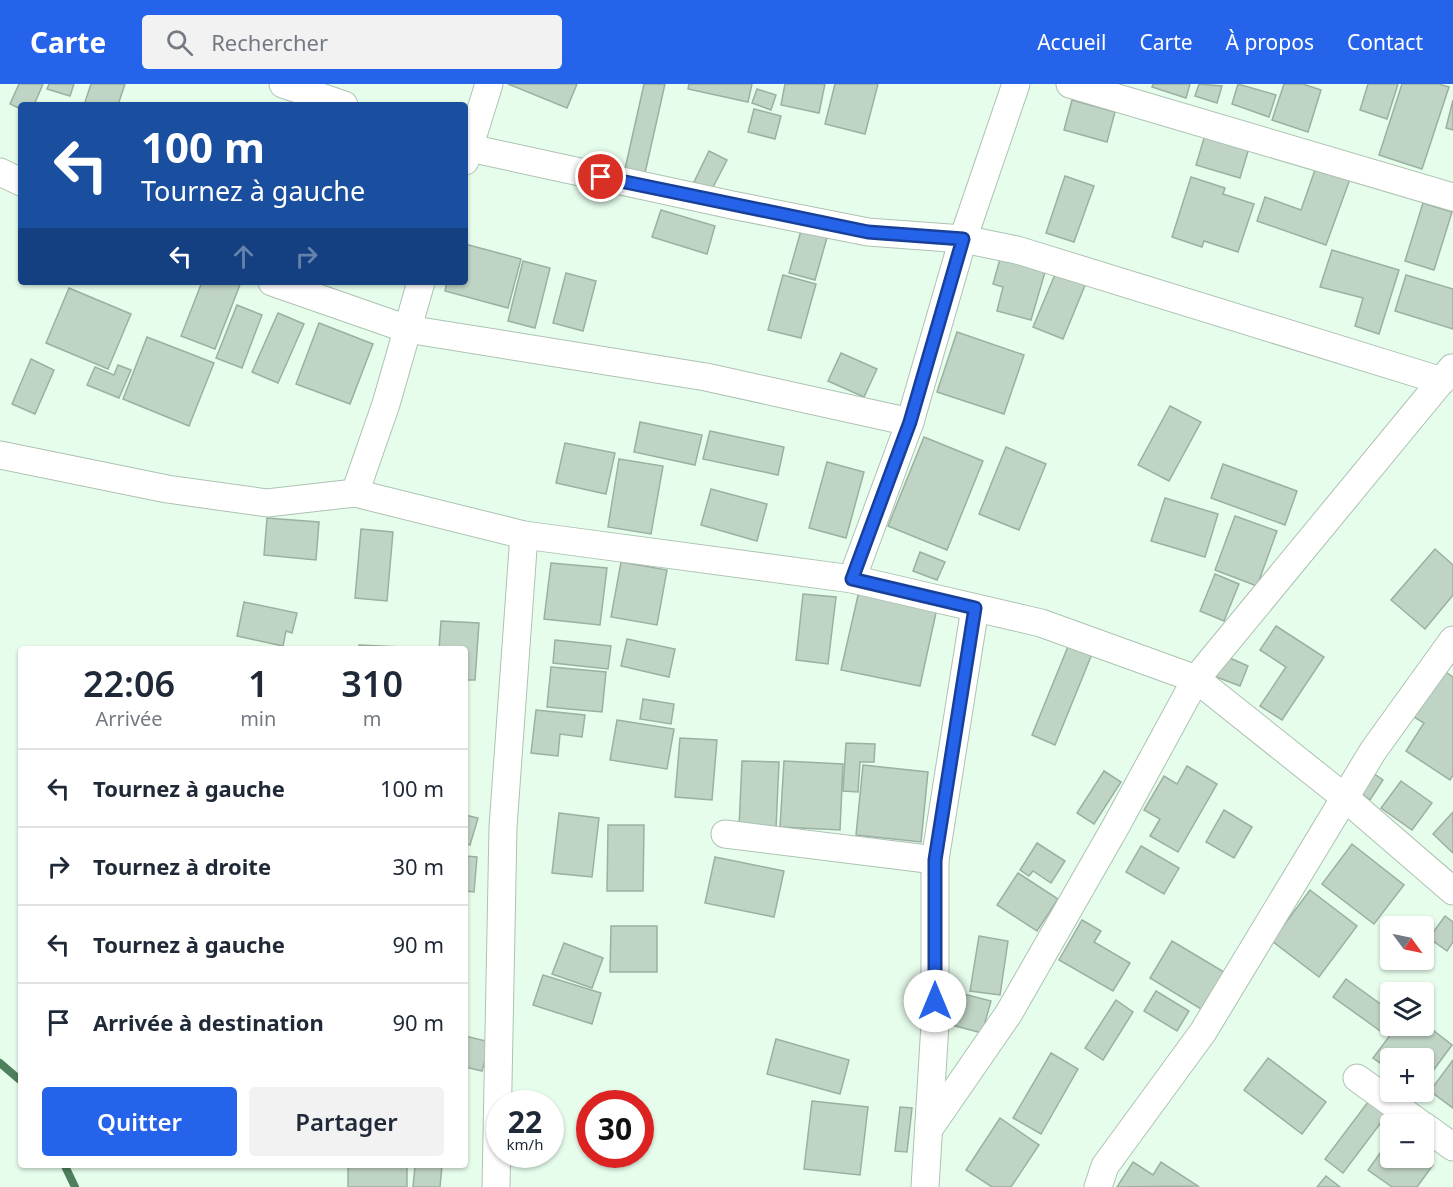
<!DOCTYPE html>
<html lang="fr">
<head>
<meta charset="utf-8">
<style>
  :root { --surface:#fff; --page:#f2f2f3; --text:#1f2937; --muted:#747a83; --line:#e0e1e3; --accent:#2563eb }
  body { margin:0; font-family:"Noto Sans",sans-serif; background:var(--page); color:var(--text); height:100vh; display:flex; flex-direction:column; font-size:22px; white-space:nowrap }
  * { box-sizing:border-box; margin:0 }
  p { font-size:20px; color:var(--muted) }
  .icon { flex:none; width:33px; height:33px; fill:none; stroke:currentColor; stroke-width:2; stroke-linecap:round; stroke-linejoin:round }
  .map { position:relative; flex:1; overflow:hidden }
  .details { position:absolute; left:18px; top:562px; width:450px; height:522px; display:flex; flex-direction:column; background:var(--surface); border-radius:6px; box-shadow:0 2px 4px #0004 }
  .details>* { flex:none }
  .banner { position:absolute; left:18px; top:18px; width:450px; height:183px; border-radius:6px; box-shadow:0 2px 4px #0004; background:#1a4fa0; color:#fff; overflow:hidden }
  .needle { width:39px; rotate:123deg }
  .buttons { position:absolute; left:1380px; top:832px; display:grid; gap:12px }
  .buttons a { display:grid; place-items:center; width:54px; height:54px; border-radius:6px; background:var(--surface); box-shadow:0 2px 4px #0004; font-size:30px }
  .speed { position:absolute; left:486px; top:1006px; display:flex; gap:12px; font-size:30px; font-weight:700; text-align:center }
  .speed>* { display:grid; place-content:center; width:78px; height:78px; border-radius:50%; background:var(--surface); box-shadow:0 2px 4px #0004; line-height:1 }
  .speed small { font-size:15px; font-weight:400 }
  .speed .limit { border:9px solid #d22; background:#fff; color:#111 }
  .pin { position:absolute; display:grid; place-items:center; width:51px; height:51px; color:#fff; margin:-26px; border:3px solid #fff; border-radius:50%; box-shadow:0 2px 6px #0007 }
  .me { position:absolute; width:66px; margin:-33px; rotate:0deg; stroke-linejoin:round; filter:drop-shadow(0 0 4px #0008) }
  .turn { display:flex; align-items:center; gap:21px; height:126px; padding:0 24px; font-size:27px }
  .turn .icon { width:78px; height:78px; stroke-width:2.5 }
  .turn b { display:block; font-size:42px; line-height:51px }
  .lanes { display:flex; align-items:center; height:57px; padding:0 24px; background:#0003; justify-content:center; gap:30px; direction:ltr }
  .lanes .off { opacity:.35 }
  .eta { display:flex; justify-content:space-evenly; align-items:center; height:102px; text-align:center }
  .eta b { font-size:36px; font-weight:600; line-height:42px }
  .action { display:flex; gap:12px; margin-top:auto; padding:12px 24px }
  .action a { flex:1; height:69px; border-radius:6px; background:var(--accent); color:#fff; font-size:24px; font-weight:600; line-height:69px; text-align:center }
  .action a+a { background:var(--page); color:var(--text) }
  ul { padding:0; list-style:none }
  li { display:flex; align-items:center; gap:18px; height:78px; padding:0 24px; border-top:2px solid var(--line) }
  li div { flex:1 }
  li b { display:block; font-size:22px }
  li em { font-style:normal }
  header { display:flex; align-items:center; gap:36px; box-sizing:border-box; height:84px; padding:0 30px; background:var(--accent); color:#fff }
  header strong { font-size:28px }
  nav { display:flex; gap:33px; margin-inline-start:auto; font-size:21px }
  .search { width:420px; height:54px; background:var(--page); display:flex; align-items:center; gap:15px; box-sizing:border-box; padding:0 21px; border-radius:6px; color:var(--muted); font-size:22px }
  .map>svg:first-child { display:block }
</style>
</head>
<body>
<header>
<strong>Carte</strong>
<div class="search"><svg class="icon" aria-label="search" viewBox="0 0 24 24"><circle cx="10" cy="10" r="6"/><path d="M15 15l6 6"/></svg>Rechercher</div>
<nav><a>Accueil</a><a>Carte</a><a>À propos</a><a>Contact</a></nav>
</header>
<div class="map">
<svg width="1453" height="1103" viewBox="0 0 1453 1103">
  <rect width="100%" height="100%" fill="#e7fdec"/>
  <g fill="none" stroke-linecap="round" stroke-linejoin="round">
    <g stroke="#4f805d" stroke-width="8">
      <path d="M0,979L21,997"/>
      <path d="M65,1082L75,1103"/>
    </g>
  </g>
  <g fill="#bfd4c4" stroke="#9bb0a0" stroke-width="1.5">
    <path d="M19,0H43L34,21H21V25L10,20Z"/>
    <path d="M49,0H74L70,12L47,5Z"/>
    <path d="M91,0H125L118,21H84Z"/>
    <path d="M508,0H577L567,24Z"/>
    <path d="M644,0H665L645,89L625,85Z"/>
    <path d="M689,0H752L748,18L688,5Z"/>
    <path d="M785,0H825L819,29L781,21Z"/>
    <path d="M835,0H878L865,50L825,40Z"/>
    <path d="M1153,0H1190L1186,14L1152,3Z"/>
    <path d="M1199,0L1222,2L1217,19L1195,12Z"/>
    <path d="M1238,0L1276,11L1269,33L1232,20Z"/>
    <path d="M1284,0H1303L1321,6L1308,48L1272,36Z"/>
    <path d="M1368,0H1398L1387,35L1360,26Z"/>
    <path d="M1402,0H1439L1449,3L1422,85L1379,71Z"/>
    <path d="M757,5L776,11L771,26L752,19Z"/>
    <path d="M1072,16L1115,28L1107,58L1064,46Z"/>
    <path d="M1453,16V46L1446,44Z"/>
    <path d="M754,25L781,32L775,55L748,48Z"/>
    <path d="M1205,51L1249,64L1240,94L1196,81Z"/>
    <path d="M709,67L727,76L711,107L694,98Z"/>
    <path d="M1316,83L1350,95L1326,161L1257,137L1265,113L1301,126Z"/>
    <path d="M1065,92L1094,102L1074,158L1046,149Z"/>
    <path d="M1191,93L1225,104L1223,110L1254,120L1238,168L1204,157L1202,163L1172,153Z"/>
    <path d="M1423,119L1452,128L1434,186L1405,177Z"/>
    <path d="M661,126L715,142L707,170L652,153Z"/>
    <path d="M802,143L828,150L815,196L789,189Z"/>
    <path d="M465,160L521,175L508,224L445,207L447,198H465Z"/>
    <path d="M1332,166L1399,186L1379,250L1355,242L1363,214L1320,203Z"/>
    <path d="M1000,175L1045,188L1031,236L997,227L1003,203L993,200Z"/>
    <path d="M523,177L550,184L535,244L508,237Z"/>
    <path d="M1056,188L1086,199L1063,255L1033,243Z"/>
    <path d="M566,189L596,197L583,247L553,239Z"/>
    <path d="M783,191L816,200L801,254L768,246Z"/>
    <path d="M1406,191L1453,205V245L1395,227Z"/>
    <path d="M202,198H241L215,265L181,252Z"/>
    <path d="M69,204L131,230L108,285L46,259Z"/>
    <path d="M237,221L262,231L242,284L216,274Z"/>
    <path d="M278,229L304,240L278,299L252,288Z"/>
    <path d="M319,239L373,260L350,320L296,300Z"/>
    <path d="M957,248L1024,271L1004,330L937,308Z"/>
    <path d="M147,253L214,279L189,342L123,315Z"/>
    <path d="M841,269L877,285L864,313L828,297Z"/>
    <path d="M31,275L54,286L35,330L12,320Z"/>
    <path d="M118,281L131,286L119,314L87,301L95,283L114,291Z"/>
    <path d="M1170,322L1201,338L1169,397L1138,381Z"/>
    <path d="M640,338L702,351L695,381L634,368Z"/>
    <path d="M710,347L784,363L778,391L703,375Z"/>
    <path d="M924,353L983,377L947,466L888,442Z"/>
    <path d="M565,359L615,369L606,410L556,399Z"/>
    <path d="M1006,363L1046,380L1019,446L979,430Z"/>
    <path d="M619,375L663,382L651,450L608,443Z"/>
    <path d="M827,378L864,388L846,454L809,444Z"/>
    <path d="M1223,380L1297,407L1285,441L1211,414Z"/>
    <path d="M711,405L767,420L757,457L701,441Z"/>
    <path d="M1165,414L1218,430L1205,473L1151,457Z"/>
    <path d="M1235,432L1277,447L1257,502L1215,486Z"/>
    <path d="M267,434L319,438L316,476L264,471Z"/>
    <path d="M361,445L393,448L387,517L355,514Z"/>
    <path d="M1435,465L1453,481V511L1425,545L1391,516Z"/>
    <path d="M920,468L945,478L937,496L913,487Z"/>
    <path d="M621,478L667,486L657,541L611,533Z"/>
    <path d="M551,479L607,484L600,541L544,535Z"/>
    <path d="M1215,490L1239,500L1224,537L1200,527Z"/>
    <path d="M859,507L937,524L920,602L841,586Z"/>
    <path d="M803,510L836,513L828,580L796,576Z"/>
    <path d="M244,518L297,529L292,549L286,547L283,562L237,552Z"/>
    <path d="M441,537L479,539L475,596H465V566H439Z"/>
    <path d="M1276,542L1324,573L1282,636L1260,622L1286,583L1260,566Z"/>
    <path d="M627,555L675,565L669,593L621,582Z"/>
    <path d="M555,556L611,562L608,585L553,579Z"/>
    <path d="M1069,560L1092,570L1055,661L1032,651Z"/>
    <path d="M359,561L423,564V566H358Z"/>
    <path d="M1223,571L1248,582L1240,602L1214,592Z"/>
    <path d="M551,583L606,588L602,628L547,623Z"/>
    <path d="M1444,587L1453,593V691L1450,696L1406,667L1424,639L1414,633Z"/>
    <path d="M643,615L674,620L671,640L640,635Z"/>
    <path d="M536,626L585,631L582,653L560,650L558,672L531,669Z"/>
    <path d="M617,636L674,645L667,685L610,676Z"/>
    <path d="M680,654L717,656L712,716L675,713Z"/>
    <path d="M846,659L875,660L874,678H860L858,708L843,707Z"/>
    <path d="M742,677L779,678L776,745L739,744Z"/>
    <path d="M784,677L843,680L840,746L780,743Z"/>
    <path d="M863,681L928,688L921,758L856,751Z"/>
    <path d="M1187,682L1217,700L1178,768L1150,752L1160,735L1144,726L1164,692L1177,700Z"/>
    <path d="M1104,687L1121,698L1094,740L1077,729Z"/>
    <path d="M1370,687L1383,696L1370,716L1357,706Z"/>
    <path d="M1401,697L1432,719L1412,746L1381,724Z"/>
    <path d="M1224,726L1252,743L1234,774L1206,758Z"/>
    <path d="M1453,728V769L1433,750Z"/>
    <path d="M559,729L599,734L592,793L552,789Z"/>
    <path d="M465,731L478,734L470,761L465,759Z"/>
    <path d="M608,741H644L643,807H607Z"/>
    <path d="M1037,759L1065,777L1051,799L1033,787L1029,792L1020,786Z"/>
    <path d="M1352,760L1404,801L1374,840L1322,800Z"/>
    <path d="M1141,762L1179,784L1164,810L1126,788Z"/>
    <path d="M465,772L477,773L474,808L465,807Z"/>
    <path d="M715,773L784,787L774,833L705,819Z"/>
    <path d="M1018,789L1058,815L1037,847L997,821Z"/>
    <path d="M1310,806L1357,842L1319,893L1272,857Z"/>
    <path d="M1445,832L1453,838V858L1447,867L1429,854Z"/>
    <path d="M1082,836L1101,847L1094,858L1130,879L1113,907L1059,876Z"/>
    <path d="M611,842H657V888H610Z"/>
    <path d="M979,852L1008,857L1000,911L970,907Z"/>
    <path d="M1172,857L1224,888L1201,925L1150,894Z"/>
    <path d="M564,859L603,874L592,904L552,890Z"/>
    <path d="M543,891L601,909L592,940L533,921Z"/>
    <path d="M1346,895L1390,927V938L1383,949L1333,913Z"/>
    <path d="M952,907L991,917L982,949L944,939Z"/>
    <path d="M1156,907L1189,927L1177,947L1144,927Z"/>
    <path d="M1116,916L1133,928L1103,976L1085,964Z"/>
    <path d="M1424,939L1452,961L1424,999V975H1390V986L1373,974L1397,942H1424Z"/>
    <path d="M465,952L490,958L482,987L465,983Z"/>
    <path d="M776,955L849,976L840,1010L767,990Z"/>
    <path d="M1051,969L1078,985L1041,1050L1013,1034Z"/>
    <path d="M1268,974L1326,1018L1302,1050L1244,1006Z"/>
    <path d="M1453,976V1024L1430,1007Z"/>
    <path d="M812,1017L868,1023L860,1091L804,1085Z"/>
    <path d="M1368,1018L1386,1032L1343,1089L1325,1075Z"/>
    <path d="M900,1023L912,1024L907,1068L895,1067Z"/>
    <path d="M1000,1034L1039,1061L1011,1103H992L966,1086Z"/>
    <path d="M1390,1055V1074H1423L1433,1081L1417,1103H1392L1368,1086Z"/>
    <path d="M1133,1078L1153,1091L1161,1078L1198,1102L1117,1103Z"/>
    <rect x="348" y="1082" width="59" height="21"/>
    <path d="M415,1082H442L440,1103H413Z"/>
    <path d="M1326,1092L1340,1103H1317Z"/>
  </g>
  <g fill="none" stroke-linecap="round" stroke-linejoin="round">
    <g stroke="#adc2b2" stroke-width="29">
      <g id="minor">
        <path d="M283,0L344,21"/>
        <path d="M1070,0L1453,113"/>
        <path d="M465,63L732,121L868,148L963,155L1017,166L1442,297"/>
        <path d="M465,77L489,0"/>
        <path d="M0,88L21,98"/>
        <path d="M272,198L407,245L706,293L910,338"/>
        <path d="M0,371L167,405L267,419L355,409L524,451L852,495L1041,539L1196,595L1344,713L1453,807"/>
        <path d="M355,409L386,320L421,198"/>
        <path d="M852,495L910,338L963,155L1016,0"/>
        <path d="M725,750L935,776"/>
        <path d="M1357,994L1422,1041"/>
        <path d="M931,1042L1009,929L1116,742L1196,595L1452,284"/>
        <path d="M1424,1042L1453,1063"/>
        <path d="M496,1103L503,743L524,451"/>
        <path d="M925,1103L935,940V776L975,524"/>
        <path d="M1098,1103L1105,1082L1203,948L1373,667L1453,556"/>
      </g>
    </g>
    <use href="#minor" stroke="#fff" stroke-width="27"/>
  </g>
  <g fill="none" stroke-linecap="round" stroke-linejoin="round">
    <g stroke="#184099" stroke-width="15">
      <path id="route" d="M601,93L868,148L963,155L910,338L852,495L975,524L935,776V917"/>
    </g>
    <use href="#route" stroke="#2563eb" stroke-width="10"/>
  </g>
</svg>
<div class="buttons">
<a><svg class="needle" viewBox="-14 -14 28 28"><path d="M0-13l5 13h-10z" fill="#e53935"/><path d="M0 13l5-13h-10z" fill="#747a83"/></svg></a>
<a><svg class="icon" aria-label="layers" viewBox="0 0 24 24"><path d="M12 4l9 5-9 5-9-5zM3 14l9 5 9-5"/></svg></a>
<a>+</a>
<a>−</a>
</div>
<div class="speed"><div>22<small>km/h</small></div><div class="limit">30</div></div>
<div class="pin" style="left:601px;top:93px;background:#d93025"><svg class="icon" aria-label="arrive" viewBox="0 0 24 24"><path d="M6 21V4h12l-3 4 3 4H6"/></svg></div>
<svg class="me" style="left:935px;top:917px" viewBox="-20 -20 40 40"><circle r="19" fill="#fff"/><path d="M0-13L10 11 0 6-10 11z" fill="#2563eb"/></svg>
<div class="banner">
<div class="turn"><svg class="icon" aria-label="left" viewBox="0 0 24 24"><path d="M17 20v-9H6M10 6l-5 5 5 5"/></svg><div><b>100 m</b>Tournez à gauche</div></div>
<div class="lanes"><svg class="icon" aria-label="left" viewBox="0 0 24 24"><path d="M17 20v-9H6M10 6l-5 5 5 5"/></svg><svg class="icon off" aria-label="ahead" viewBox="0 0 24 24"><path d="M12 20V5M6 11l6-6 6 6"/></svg><svg class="icon off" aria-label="right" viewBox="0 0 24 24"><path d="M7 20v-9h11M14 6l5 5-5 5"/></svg></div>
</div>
<section class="details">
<div class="eta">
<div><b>22:06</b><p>Arrivée</p></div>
<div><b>1</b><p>min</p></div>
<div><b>310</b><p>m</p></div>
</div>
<ul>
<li><svg class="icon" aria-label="left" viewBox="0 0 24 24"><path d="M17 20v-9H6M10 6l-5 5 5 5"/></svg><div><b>Tournez à gauche</b></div><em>100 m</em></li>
<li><svg class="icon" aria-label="right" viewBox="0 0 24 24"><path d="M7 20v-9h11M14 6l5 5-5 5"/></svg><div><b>Tournez à droite</b></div><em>30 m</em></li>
<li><svg class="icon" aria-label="left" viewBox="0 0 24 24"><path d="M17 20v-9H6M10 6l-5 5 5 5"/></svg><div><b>Tournez à gauche</b></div><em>90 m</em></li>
<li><svg class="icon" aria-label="arrive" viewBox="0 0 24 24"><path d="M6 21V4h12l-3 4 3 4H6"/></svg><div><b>Arrivée à destination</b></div><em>90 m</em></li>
</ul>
<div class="action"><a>Quitter</a><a>Partager</a></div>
</section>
</div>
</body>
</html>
